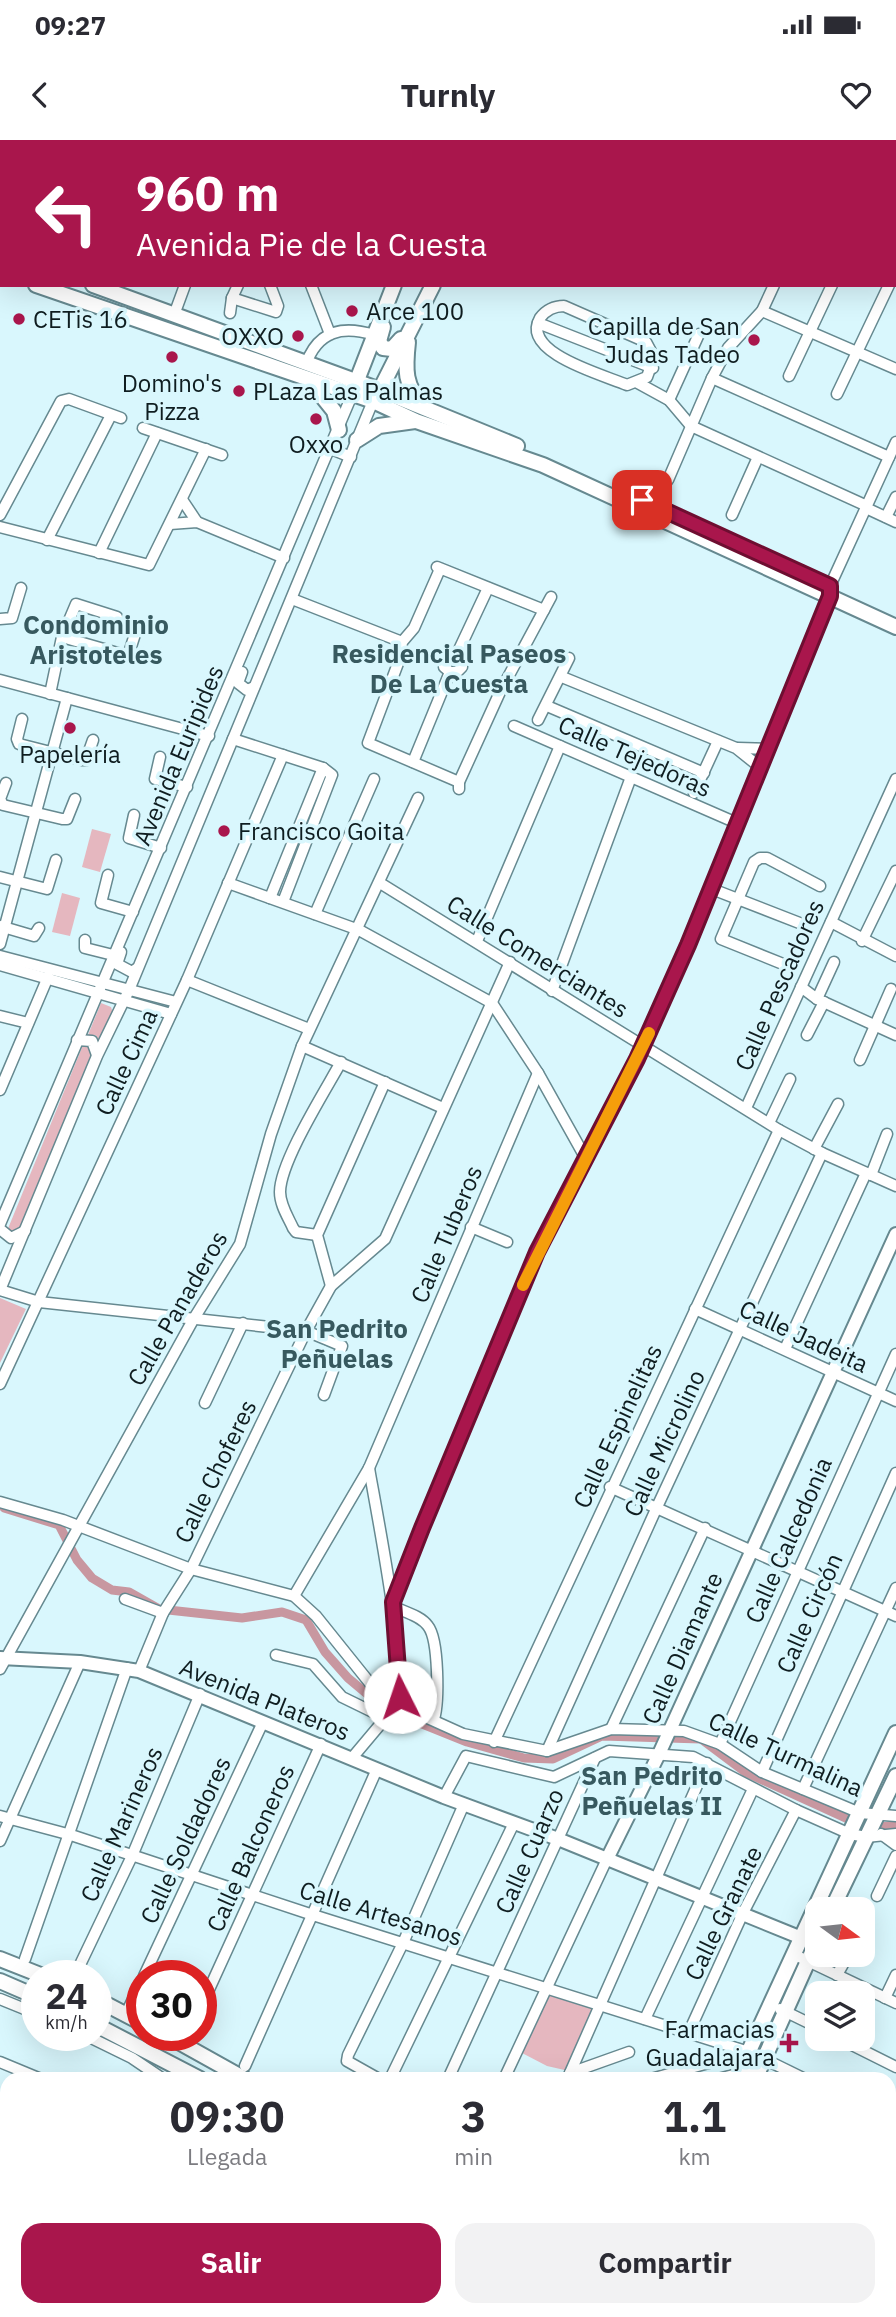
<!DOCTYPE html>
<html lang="es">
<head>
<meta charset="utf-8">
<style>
  :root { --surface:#fff; --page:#f2f2f3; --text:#2b2b33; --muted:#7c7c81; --accent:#a9164c }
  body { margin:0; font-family:"IBM Plex Sans",sans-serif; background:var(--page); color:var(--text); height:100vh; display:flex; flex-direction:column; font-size:26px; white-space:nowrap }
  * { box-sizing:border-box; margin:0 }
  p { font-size:23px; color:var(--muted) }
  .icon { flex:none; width:38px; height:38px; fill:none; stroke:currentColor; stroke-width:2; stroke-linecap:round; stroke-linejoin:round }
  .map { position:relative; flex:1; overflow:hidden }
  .drawer { position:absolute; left:0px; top:1932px; width:896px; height:245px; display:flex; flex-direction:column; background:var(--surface); border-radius:21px 21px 0 0; box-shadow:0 7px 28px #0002 }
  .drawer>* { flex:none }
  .hud { position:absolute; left:0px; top:0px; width:896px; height:147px; box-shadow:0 7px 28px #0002; background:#a9164c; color:#fff; overflow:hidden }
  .needle { width:46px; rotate:105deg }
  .controls { position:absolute; left:805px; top:1757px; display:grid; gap:14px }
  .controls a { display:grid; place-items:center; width:70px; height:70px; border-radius:14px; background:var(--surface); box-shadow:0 7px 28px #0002; font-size:35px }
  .speed { position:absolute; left:21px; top:1820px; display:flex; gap:14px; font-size:35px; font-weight:700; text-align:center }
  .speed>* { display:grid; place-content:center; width:91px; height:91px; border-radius:50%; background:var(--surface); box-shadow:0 7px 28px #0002; line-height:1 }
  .speed small { font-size:18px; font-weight:400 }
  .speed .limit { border:10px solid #d22; background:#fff; color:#111 }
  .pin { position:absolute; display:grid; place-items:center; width:60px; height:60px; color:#fff; margin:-30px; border-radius:14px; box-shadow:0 4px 10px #0006 }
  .me { position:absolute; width:77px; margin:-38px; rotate:356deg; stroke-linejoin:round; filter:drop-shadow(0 0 5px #0008) }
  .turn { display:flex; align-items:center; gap:24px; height:147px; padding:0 21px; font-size:32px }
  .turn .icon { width:91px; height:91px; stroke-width:2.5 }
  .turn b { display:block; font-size:49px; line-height:60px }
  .eta { display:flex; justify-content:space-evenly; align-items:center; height:119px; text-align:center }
  .eta b { font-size:42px; font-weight:700; line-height:49px }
  .button { display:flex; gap:14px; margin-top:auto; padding:14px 21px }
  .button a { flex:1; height:80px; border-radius:21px; background:var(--accent); color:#fff; font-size:28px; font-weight:700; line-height:80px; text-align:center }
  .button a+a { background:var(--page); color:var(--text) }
  .status { display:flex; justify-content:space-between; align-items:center; height:49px; padding:0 35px; background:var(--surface); direction:ltr }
  .status svg { height:19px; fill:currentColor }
  header { display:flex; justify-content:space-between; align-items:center; height:91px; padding:0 21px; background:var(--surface); font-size:32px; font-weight:700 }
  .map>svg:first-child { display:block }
</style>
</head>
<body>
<div class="status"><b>09:27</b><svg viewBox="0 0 49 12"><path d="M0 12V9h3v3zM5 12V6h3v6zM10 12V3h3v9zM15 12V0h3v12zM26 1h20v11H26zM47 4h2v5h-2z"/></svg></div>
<header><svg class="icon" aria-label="back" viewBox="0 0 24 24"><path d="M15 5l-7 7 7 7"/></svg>Turnly<svg class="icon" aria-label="heart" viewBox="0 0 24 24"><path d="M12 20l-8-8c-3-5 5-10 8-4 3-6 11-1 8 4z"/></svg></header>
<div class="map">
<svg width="896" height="2177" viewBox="0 0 896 2177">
  <rect width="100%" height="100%" fill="#d9f7fd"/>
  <g fill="#e5b7bf">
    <path d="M92,689L111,694L100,732L82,727Z"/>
    <path d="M62,753L80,758L70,796L52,792Z"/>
    <path d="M101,863L111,867L113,873L101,902L95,895H88Z"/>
    <path d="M83,905H90L94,909L92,919L20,1089L16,1094L7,1091Z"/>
    <path d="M0,1158L26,1169L0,1223Z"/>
    <path d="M551,1851L597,1865L583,1893H580L584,1895L569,1931L547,1926L522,1913Z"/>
    <path d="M314,2170H533L544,2177H322Z"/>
  </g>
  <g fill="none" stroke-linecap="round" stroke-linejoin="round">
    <g stroke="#c897a0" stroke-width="9">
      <path d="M4,1368L59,1385L77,1420L92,1438L112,1450L129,1452L159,1469L242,1478L282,1472L306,1480L325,1512L348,1538L385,1569L467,1602L524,1618L553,1619L602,1596L701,1599L745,1632L852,1681"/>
      <path d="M874,1687L896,1686"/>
    </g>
    <g stroke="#668990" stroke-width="13">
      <g id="minor">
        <path d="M253,0L254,2"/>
        <path d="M438,0L441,2"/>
        <path d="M128,2H138"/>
        <path d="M842,2L843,0"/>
        <path d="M894,10L896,6"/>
        <path d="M894,77L896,78"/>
        <path d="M894,135L896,131"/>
        <path d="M311,145L330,194"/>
        <path d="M232,158L276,172L278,166L270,145"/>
        <path d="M564,166L646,202L654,217L647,237L627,245C604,235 520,213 540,178C546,170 554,166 564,166Z"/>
        <path d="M762,171L896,229"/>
        <path d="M230,173L232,158L238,145"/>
        <path d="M174,175L185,145"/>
        <path d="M538,183L653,228"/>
        <path d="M306,224C318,191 342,185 374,195"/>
        <path d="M789,236L832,145"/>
        <path d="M712,238L889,317"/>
        <path d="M638,243L669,260L691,286L867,366"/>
        <path d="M837,254L889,145"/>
        <path d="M669,260L699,194"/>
        <path d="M143,288L222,315"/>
        <path d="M331,309L351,317"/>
        <path d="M668,340L712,238L728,208L762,171L774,145"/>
        <path d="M183,361L197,382"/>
        <path d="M866,368L896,382"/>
        <path d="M0,375L61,261L69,259L121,278"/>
        <path d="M732,375L758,317"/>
        <path d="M886,377L896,357"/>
        <path d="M170,384L197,382L284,418"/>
        <path d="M0,387L149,425L206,309"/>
        <path d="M47,400L111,275"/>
        <path d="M99,413L157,293"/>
        <path d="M437,427L544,470"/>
        <path d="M440,429L414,488L402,502L400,518L368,603L459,642"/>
        <path d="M292,459L402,502"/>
        <path d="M0,479L12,478L21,448"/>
        <path d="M62,497L128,516L137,488"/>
        <path d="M457,514L488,448"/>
        <path d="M242,532L238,543L247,550L254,547"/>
        <path d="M450,532L444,527V519L449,514H457"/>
        <path d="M450,532H457L462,527V519L457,514"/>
        <path d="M562,537L736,608L761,628"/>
        <path d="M0,540L209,596"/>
        <path d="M50,554L62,497L76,464L117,477"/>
        <path d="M547,566L704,633"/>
        <path d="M22,579L17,599L19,604L82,620H86L93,600"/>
        <path d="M538,580L569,518"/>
        <path d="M514,586L739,684"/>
        <path d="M233,599L323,628L332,635L283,762"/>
        <path d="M738,608L769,609"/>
        <path d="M160,617L155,639L187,647"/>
        <path d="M413,622L450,532"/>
        <path d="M6,643L0,659L3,665L62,679H67L75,659"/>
        <path d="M459,649V642L500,552L551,457"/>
        <path d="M694,653L718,601"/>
        <path d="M134,675L129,698L161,708"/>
        <path d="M108,735L101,763L133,772"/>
        <path d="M0,737L47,749L56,720"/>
        <path d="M228,743L359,790L492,863L538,933L585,1017"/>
        <path d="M380,743L779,990L822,1013L896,1046"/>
        <path d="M712,749L802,784"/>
        <path d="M270,758L323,628"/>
        <path d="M315,774L374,639"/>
        <path d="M831,782L896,816"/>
        <path d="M0,786L34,796L39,788"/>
        <path d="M85,800V808L113,815"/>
        <path d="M477,801L560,606"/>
        <path d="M862,801L896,731"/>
        <path d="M0,804L67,558"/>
        <path d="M121,812L117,824L132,832L136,829"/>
        <path d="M0,816L176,862"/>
        <path d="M783,824L721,799L754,722L760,718H767L820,746"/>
        <path d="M0,825L171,874"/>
        <path d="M187,840L309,889"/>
        <path d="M801,847L817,859L896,895"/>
        <path d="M552,851L631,637"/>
        <path d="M817,859L834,822"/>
        <path d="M0,876L28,883"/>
        <path d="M807,895L824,862"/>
        <path d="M77,900L92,901L97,915"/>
        <path d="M302,906L443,968"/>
        <path d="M860,920L891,849"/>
        <path d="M0,950L48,837"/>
        <path d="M746,968L896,639"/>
        <path d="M769,983L790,939"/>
        <path d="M814,1009L838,964"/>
        <path d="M871,1035L887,994"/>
        <path d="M0,1084L352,255"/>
        <path d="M471,1087L507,1102"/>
        <path d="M0,1089L11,1098L25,1091"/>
        <path d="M317,1095L296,1092L293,1088C288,1077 280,1065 280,1052C280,1022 325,951 341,922"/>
        <path d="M331,1146L317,1095L385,942"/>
        <path d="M0,1150L97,916L129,850L373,261"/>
        <path d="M0,1150L39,1162L306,1191L342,1206L324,1255"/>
        <path d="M695,1169L896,1261"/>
        <path d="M785,1209L866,1033"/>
        <path d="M0,1244L187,840L283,615"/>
        <path d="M205,1263L243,1183"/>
        <path d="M369,1328C375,1364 411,1544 397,1567"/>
        <path d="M610,1347L896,1476"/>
        <path d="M0,1362L63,1380L191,1429L294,1456L316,1476L381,1557L463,1594L547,1611L611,1589L684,1591L720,1604L762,1632L860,1673L896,1676"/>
        <path d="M294,1456L369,1328L538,933"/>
        <path d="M125,1459L163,1473"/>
        <path d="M393,1462L537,1112L637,919L688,805L830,456V446L896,302"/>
        <path d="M394,1467C405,1472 421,1476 428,1486C439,1500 439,1562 434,1579"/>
        <path d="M276,1515L313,1524L342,1557L385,1578"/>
        <path d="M0,1529L193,1180L240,1104L271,994L302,906L418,658"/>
        <path d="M139,1531L163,1473L191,1429L306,1191L331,1146L385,1099L510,822"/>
        <path d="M611,1589L705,1388"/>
        <path d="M494,1602L779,990"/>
        <path d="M720,1604L896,1214"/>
        <path d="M547,1611L657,1367L822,1013"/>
        <path d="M352,1618L389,1574"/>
        <path d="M762,1632L896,1333"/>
        <path d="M803,1649L896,1448"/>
        <path d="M444,1657L466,1616L554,1637L609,1611L693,1617L796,1670L850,1694L866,1697L896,1694"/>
        <path d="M0,1676L71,1695L313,1775L752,1913L805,1939"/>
        <path d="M881,1694L896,1705"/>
        <path d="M0,1701L80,1522"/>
        <path d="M877,1756L896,1716"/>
        <path d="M793,1814L896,1863"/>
        <path d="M25,1819L127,1528"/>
        <path d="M78,1829L132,1716L200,1554"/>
        <path d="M837,1835L848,1815"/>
        <path d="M144,1836L263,1582"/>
        <path d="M885,1858L896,1835"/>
        <path d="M0,1859L37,1874"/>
        <path d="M201,1867L321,1604"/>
        <path d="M780,1869L817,1887"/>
        <path d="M126,1874L142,1840"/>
        <path d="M645,1879L753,1649"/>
        <path d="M688,1894L743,1773L796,1670"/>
        <path d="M85,1895L132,1918L163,1939"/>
        <path d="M840,1899L896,1927"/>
        <path d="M0,1922L41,1939"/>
        <path d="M245,1926L377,1629"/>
        <path d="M570,1933L707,1623"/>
        <path d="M570,1933L629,1912"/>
        <path d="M379,1939L347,1921L348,1915L403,1803L464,1664"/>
        <path d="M390,1939L514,1683"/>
        <path d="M448,1939L595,1618"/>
        <path d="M504,1939L607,1719"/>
        <path d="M651,1939L748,1912"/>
        <path d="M718,1939L760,1928"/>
        <path d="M889,1982L896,1985"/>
        <path d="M0,1988L7,1991"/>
        <path d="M889,2043L896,2047"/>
        <path d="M889,2100L896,2104"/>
        <path d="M0,2145L7,2147"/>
        <path d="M889,2169L896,2172"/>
        <path d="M89,2170L114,2177"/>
        <path d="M399,2170L423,2177"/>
        <path d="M756,2170L770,2177"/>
        <path d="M44,2177L45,2170"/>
      </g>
    </g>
    <g stroke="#668990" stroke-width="16">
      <g id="tertiary">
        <path d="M0,1518L80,1522L139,1531L444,1657L558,1699L809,1801"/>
        <path d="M607,1719L659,1614L896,1094"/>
        <path d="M565,2170L577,2177"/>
        <path d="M663,2170L674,2177"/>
      </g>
    </g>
    <g stroke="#668990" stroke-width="18">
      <g id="secondary">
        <path d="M453,2L454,0"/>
        <path d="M494,2L495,0"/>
        <path d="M0,114H2"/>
        <path d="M0,134H2"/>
        <path d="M36,145L283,230L373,261L416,281L543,325L896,487"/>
        <path d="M93,145L380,250L517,306"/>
        <path d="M383,187L379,201L383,208L392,209L401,199"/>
        <path d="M408,202C405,229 404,246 424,267"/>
        <path d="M309,240L334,271L339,290"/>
        <path d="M354,248L394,145"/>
        <path d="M377,256L433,145"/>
        <path d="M357,300L379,286L415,281"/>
        <path d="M832,1769L896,1636"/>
        <path d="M0,1819L43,1836"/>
        <path d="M0,1841L37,1857"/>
        <path d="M96,1859L142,1883"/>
        <path d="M96,1885L200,1939"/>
        <path d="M166,1895L245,1939"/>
        <path d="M736,1939L896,1593"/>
        <path d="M755,1939L817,1801"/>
        <path d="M613,2170L625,2177"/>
      </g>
    </g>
    <use href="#minor" stroke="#fff" stroke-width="10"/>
    <use href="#tertiary" stroke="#fff" stroke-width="12"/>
    <use href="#secondary" stroke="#fff" stroke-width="14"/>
    <g stroke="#668990" stroke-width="18" stroke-linecap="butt">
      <path id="secondary-bridge" d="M636,2170L648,2177"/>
    </g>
    <use href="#secondary-bridge" stroke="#fff" stroke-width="14"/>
  </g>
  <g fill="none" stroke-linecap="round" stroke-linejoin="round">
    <g stroke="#6e0e31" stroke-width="18">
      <path id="route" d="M400,1557L393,1462L422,1388L537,1112L637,919L688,805L830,456V446L642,360"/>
    </g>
    <use href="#route" stroke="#a9164c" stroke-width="12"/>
    <path stroke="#f59e0b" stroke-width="12" d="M523,1145L649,893"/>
  </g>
  <g fill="#a9164c" stroke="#d9f7fd" stroke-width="2.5">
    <circle cx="352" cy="171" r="7"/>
    <circle cx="19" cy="179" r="7"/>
    <circle cx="298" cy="196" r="7"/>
    <circle cx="754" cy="200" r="7"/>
    <circle cx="172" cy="217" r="7"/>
    <circle cx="239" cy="251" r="7"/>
    <circle cx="316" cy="279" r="7"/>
    <circle cx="70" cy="588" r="7"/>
    <circle cx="224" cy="691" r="7"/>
    <path d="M785.5 1892.5h7v7h7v7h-7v7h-7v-7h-7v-7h7z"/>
  </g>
  <g text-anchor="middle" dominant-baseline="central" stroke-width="7" stroke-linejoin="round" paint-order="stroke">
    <g font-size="24" fill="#0f1d20" stroke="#d9f7fd" text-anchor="start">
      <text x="366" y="171">Arce 100</text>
      <text x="33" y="179">CETis 16</text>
      <text x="740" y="186" text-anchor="end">Capilla de San<tspan x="740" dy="28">Judas Tadeo</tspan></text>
      <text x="284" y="196" text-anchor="end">OXXO</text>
      <text x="172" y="243" text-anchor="middle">Domino's<tspan x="172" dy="28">Pizza</tspan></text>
      <text x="253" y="251">PLaza Las Palmas</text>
      <text x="316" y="304" text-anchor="middle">Oxxo</text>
      <text x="70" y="614" text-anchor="middle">Papelería</text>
      <text x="238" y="691">Francisco Goita</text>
      <text x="775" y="1889" text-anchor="end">Farmacias<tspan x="775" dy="28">Guadalajara</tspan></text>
    </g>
    <g font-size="24" fill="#0f1d20" stroke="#d9f7fd">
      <text transform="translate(178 615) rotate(-67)">Avenida Euripides</text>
      <text transform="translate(635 616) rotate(24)">Calle Tejedoras</text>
      <text transform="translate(538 816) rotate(32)">Calle Comerciantes</text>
      <text transform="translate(779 845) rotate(-66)">Calle Pescadores</text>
      <text transform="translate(126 922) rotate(-65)">Calle Cima</text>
      <text transform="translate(446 1094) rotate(-67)">Calle Tuberos</text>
      <text transform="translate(177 1168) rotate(-60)">Calle Panaderos</text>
      <text transform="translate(804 1196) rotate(25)">Calle Jadeita</text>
      <text transform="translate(617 1286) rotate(-65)">Calle Espinelitas</text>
      <text transform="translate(664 1303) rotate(-65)">Calle Microlino</text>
      <text transform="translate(215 1331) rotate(-64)">Calle Choferes</text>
      <text transform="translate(788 1400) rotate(-66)">Calle Calcedonia</text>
      <text transform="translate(809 1473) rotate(-66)">Calle Circón</text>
      <text transform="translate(682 1508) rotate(-66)">Calle Diamante</text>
      <text transform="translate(265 1559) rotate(22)">Avenida Plateros</text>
      <text transform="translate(786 1614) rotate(25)">Calle Turmalina</text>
      <text transform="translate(121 1684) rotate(-66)">Calle Marineros</text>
      <text transform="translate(185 1700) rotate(-65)">Calle Soldadores</text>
      <text transform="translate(250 1708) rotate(-66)">Calle Balconeros</text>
      <text transform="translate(529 1711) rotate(-66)">Calle Cuarzo</text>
      <text transform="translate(381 1773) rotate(17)">Calle Artesanos</text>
      <text transform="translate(723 1773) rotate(-64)">Calle Granate</text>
    </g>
    <g font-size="26" font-weight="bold" fill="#37595f" stroke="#d9f7fd">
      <text x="96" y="484">Condominio<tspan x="96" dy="30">Aristoteles</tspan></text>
      <text x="449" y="513">Residencial Paseos<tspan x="449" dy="30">De La Cuesta</tspan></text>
      <text x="337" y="1188">San Pedrito<tspan x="337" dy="30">Peñuelas</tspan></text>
      <text x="652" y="1635">San Pedrito<tspan x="652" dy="30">Peñuelas II</tspan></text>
    </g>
  </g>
</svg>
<div class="controls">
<a><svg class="needle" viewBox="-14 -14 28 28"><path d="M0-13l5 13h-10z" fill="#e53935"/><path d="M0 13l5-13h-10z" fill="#7c7c81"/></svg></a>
<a><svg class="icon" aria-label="layers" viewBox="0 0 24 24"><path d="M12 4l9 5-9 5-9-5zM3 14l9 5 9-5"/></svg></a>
</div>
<div class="speed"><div>24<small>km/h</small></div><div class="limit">30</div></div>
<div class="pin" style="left:642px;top:360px;background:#d93025"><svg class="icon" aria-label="arrive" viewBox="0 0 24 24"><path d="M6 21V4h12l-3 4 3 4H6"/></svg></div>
<svg class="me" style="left:400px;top:1557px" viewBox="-20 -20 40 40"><circle r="19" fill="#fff"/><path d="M0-13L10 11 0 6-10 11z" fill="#a9164c"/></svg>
<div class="hud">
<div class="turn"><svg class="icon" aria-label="left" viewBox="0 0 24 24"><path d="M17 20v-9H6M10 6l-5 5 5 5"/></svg><div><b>960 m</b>Avenida Pie de la Cuesta</div></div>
</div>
<section class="drawer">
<div class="eta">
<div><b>09:30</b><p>Llegada</p></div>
<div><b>3</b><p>min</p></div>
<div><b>1.1</b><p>km</p></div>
</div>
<div class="button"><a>Salir</a><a>Compartir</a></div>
</section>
</div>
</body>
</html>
